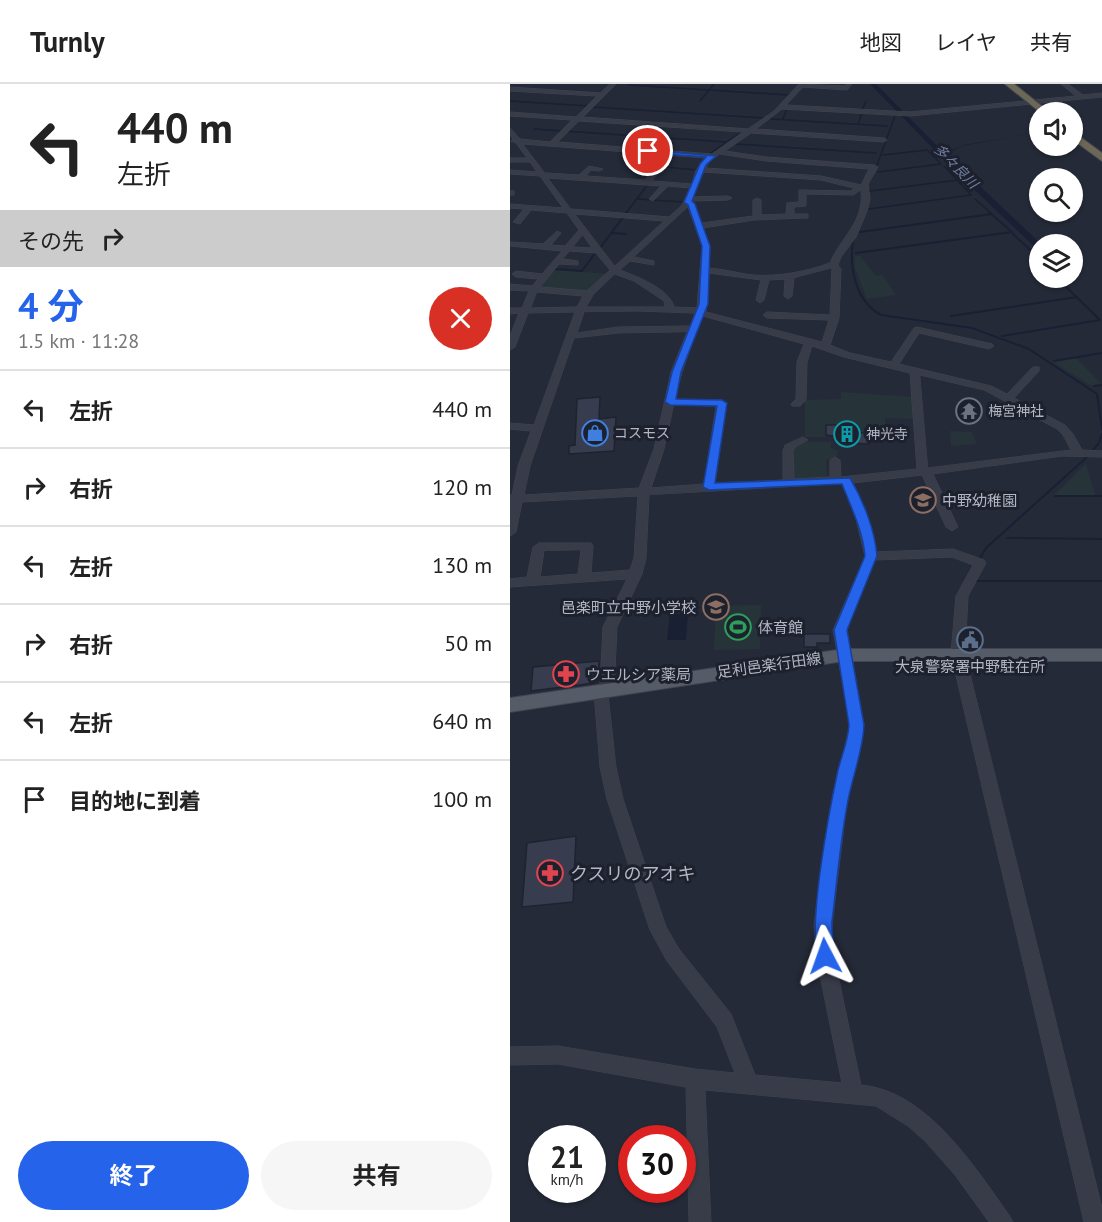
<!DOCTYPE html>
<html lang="ja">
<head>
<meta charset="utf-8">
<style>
  :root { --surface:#fff; --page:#f6f6f6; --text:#222; --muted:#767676; --line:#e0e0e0; --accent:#2563eb }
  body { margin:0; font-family:"PT Sans","Noto Sans JP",sans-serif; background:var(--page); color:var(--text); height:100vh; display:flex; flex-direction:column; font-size:22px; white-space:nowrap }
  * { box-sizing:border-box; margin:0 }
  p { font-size:20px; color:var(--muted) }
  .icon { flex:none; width:33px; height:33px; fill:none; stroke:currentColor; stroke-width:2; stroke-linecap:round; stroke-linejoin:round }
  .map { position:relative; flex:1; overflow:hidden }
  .side { display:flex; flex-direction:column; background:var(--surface); width:510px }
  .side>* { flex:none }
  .guide { background:#fff; color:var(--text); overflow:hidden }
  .controls { position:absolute; left:519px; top:18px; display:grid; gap:12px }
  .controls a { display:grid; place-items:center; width:54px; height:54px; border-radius:50%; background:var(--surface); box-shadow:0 2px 4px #0004; font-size:30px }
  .speed { position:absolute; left:18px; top:1041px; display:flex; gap:12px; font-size:30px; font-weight:700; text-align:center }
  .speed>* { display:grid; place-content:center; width:78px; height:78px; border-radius:50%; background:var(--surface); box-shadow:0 2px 4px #0004; line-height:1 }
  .speed small { font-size:15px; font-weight:400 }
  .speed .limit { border:9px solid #d22; background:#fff; color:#111 }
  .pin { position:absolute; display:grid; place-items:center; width:51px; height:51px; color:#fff; margin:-26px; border:3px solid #fff; border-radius:50%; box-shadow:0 2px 6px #0007 }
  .me { position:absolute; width:66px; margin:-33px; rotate:356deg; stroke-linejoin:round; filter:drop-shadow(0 0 4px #0008) }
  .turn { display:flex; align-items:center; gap:21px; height:126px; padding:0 18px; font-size:27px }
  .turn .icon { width:78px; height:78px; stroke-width:2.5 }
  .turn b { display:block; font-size:42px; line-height:51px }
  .then { display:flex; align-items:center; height:57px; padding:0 18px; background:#0003; gap:12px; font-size:22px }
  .round { display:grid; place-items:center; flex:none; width:63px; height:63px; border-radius:32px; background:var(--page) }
  .headline { display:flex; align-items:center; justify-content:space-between; height:102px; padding:0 18px }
  h1 { font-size:36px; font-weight:700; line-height:45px; color:var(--accent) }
  .action { display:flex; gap:12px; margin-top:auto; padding:12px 18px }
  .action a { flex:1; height:69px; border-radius:36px; background:var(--accent); color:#fff; font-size:24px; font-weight:700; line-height:69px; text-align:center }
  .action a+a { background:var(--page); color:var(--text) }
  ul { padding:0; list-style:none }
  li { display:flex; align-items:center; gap:18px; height:78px; padding:0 18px; border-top:2px solid var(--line) }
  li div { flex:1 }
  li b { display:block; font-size:22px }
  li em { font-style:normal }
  header { display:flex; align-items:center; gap:36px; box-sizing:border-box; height:84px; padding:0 30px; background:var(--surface); border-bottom:2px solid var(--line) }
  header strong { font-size:28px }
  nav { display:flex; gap:33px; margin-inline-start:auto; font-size:21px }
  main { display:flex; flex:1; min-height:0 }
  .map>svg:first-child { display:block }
</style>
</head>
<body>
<header>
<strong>Turnly</strong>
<nav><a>地図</a><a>レイヤ</a><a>共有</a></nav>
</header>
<main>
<section class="side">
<div class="guide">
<div class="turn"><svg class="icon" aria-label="left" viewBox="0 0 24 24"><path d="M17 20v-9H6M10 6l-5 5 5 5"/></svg><div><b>440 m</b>左折</div></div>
<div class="then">その先<svg class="icon" aria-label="right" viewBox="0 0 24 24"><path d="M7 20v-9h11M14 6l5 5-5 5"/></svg></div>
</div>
<div class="headline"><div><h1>4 分</h1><p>1.5 km · 11:28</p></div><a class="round" style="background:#d93025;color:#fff"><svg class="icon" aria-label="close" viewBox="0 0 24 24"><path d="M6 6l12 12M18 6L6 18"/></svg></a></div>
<ul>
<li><svg class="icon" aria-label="left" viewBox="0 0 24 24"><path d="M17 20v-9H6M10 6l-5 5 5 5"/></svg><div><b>左折</b></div><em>440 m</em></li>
<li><svg class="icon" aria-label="right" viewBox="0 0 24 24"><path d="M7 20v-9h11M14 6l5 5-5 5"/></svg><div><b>右折</b></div><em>120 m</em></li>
<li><svg class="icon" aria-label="left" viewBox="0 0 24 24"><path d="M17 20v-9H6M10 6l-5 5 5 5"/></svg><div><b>左折</b></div><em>130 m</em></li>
<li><svg class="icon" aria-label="right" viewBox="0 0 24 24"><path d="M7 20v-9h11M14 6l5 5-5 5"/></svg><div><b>右折</b></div><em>50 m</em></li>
<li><svg class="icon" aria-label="left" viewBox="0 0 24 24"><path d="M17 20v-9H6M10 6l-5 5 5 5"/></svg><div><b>左折</b></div><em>640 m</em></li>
<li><svg class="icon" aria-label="arrive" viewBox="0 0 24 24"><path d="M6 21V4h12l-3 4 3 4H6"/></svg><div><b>目的地に到着</b></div><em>100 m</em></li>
</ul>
<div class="action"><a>終了</a><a>共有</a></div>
</section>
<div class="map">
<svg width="592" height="1138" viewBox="0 0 592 1138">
  <rect width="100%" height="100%" fill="#252a38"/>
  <g fill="#263439">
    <path d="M345,172H350L366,192L372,191L386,211L357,215L345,184Z"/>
    <path d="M44,185L95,190L76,209L29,205Z"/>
    <path d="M566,274L591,300L582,302L543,278Z"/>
    <path d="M331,308L403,313L404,335L375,334V355H359L358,349H338V341H317L316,353H295V316L331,315Z"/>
    <path d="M440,347L462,348L467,360L441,362Z"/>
    <path d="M295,358H321V364L328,367L326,374L316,376L317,393L287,395L284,392L283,363Z"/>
    <path d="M576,380L585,411H544Z"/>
    <path d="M251,521L250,565L204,566L206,522Z"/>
  </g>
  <g fill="#192034">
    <path d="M360,0H366L434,69L454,61L529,48L452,62L436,70L531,160L529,167L452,94Z"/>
    <path d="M160,530H178L176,556H157Z"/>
  </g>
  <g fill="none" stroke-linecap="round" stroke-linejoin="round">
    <g stroke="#192034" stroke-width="1.5">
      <path d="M119,1L279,11"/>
      <path d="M0,17L79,22"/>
      <path d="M190,17L204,0"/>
      <path d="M83,23L254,34"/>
      <path d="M352,26L356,17"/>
      <path d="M261,35L377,42"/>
      <path d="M273,35L277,24"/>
      <path d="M348,40L352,29"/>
      <path d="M24,45L217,58L234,47"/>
      <path d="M225,60L366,69"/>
      <path d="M199,70L216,59"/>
      <path d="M119,81L150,84"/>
      <path d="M366,84L385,32"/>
      <path d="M148,87L155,83L187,86"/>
      <path d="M368,88L431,80L417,66L373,71"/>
      <path d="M360,107L448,96"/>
      <path d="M127,115L173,118"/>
      <path d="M465,115L481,129"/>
      <path d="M359,125L461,111L434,82"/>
      <path d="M116,129L139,99"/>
    </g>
    <g stroke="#192034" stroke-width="2">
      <path d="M350,148L482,130"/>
      <path d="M101,149L116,150"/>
      <path d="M503,150L530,175"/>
      <path d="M343,156C339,183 345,217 371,231L462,244L519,265L587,310L592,345"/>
      <path d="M90,164L117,128"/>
      <path d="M346,169L502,148L479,128"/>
      <path d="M43,185L72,187L86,168"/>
      <path d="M441,232L567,213"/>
      <path d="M492,252L590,236L547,194"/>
      <path d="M544,277L592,269"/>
      <path d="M584,302L592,301"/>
      <path d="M545,412H592"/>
      <path d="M497,454L592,455"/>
      <path d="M470,474L476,464L577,373L589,359L592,350"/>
      <path d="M465,497H592"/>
    </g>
  </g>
  <g fill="#373d4e" stroke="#1f232f" stroke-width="1.5">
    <path d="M90,313L89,335L106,333L104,367L59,370V362L65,361L67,315Z"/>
    <path d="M316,341H338V349H358L359,360L337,359V354L316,351Z"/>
    <path d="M294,550H320V559H307V563H294Z"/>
    <path d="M89,577L88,597L85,599L21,607L23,583Z"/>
    <path d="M66,752L63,818L12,823L17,759Z"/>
  </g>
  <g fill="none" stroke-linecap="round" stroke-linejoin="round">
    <g stroke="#414551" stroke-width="1">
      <g id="minor">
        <path d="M100,0H106L73,33L238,45L264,27L289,0L335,2L336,0H342L337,6L293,3L276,21L400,28L566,12L551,0H558L573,11L592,9V13L400,32L272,25L246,45L374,54L377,56L374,58L241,49L215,67L256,73L364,81L368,83L358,100L360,115L357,127L346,153L331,173L328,181L331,185L329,234L320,261L340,269L381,278L404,244L407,243L482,260L484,262L479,265L409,249L389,280L481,302L497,310L523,283H529V287L504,314L555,341L563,350L572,366L592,367V373L552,372L423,390L448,443L442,447L436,443L412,391L343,399L358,435L366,468L443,465L474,476L476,479L458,512L455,570L592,1124V1138H574L441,570L446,512L463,481L442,473L365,476L337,546L354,641L336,725L322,841L324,872L351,1001C417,1007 464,1082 499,1131L503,1138H479L445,1091L415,1057L398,1042L366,1022L195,1006L201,1138H179L176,1003L48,980L0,981V963L48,962L185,985L225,989L207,943L157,877L140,846L97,715L90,683L84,607L90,602L93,543L117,495L0,503V495L17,493L23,463L29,459H81L83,462L81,489L120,486L124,474L128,412L12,418L6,448L0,452V411H2L8,382L21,347L0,345V339L24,341L65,228L18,229L5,263L0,266V252L9,229L0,230V224H12L19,207L0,206V200L22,202L28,195L6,193L2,190L6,187L32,190L52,167L0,162V158L33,160L47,147L51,149L41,161L55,162L69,146L57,129L21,126L10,140L3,138L14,125L0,124V120L53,124L30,92L0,90V86L27,88L20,78H0V74H17L6,59L1,57L3,55L0,51V44L10,55L40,58L62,36L0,32V28L66,33L87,12L0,7V3L90,9ZM69,37L233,48L202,70L48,58ZM13,60L196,74L186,86L182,100L142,97L147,90L154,87L150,85L142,86L135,96L76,92L81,86L89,87L93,85L79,82L69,91L35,89ZM210,70L256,77L359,85L351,101L311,92L196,84L199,78ZM194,88L311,96L344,104L341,107L289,106V118L277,119L276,130L251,131V116L247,114L243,116V132L192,139L182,117L218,116L222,114L218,112L183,113ZM38,94L151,102L139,115L143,117L158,102L180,104L172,121L159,133L61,125ZM351,106C355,138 330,154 320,179C295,188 267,193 242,191C227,189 213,185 199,184L200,162L193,144L244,136L295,134H298V130H284V123L296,122V110L343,111ZM178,123L192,162L187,224L164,223C160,205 126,192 110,186L120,177L144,181V177L124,173ZM65,130L154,137L105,182ZM73,151L82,164L63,163ZM60,167L86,169L100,186L77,207L30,203L49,180L68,181V177L53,175ZM322,184L320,231L257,228L253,231L257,234L319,236L312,258L196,228L199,189L251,196L246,216L250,219L254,216L259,196L275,195L274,212L278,215L282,212L284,194ZM105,190L124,197L154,217L155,223H76L83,211ZM27,208L73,212L67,223L21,224ZM128,227L185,229L180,242L108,243L67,249L74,228ZM193,232L294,260L287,278L286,315L281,320L282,322H290L296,316L297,278L302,262L334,273L400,289L407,385L331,393L330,376L325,373L320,376V393L284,395L283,367L285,363L298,356L293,353L275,361L273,367V396L205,399L217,319L212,316L165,315C171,286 183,258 193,232ZM177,248L161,288L144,365L129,404L14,411L20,382L64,254L108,249ZM410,291L474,306L547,345L553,351L561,366L418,384ZM164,321L206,322L194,400L141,404L154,365ZM332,400L346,435L355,472L323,546L340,641L320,725L304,841L306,872L332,999L245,991L221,930L169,865L156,843L113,715L106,683L98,611L104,606L107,543L132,490L136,474L139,411ZM71,466L68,490L30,493L34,467Z"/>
        <rect x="0" y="107" width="4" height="4"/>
      </g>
    </g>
    <g stroke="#414551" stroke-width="2">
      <path id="major" d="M334,565H592V577H334L0,628V614Z"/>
    </g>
    <g stroke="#434753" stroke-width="2">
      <g id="highway">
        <path d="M495,0H504L539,28H530Z"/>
        <path d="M562,47L592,69V77L562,55Z"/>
      </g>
    </g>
    <use href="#minor" fill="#383c48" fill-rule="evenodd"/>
    <use href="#major" fill="#565b68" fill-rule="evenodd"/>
    <use href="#highway" fill="#6d6856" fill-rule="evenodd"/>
  </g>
  <path fill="#2563eb" stroke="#184099" stroke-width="1.5" d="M136,66L206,72L196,81L182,117L185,120L200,162L198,220L171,288L166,315L212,316L217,319L205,399L340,394C353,416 365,446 367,472L337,546L354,641C353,668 341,696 337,722C330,760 327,799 322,837C321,850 327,865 321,878L315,880L309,878C296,847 320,723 328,686C332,671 338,657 339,641L324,546L355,472C353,447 341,423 332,400L199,406L193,403L207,322L160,321L155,318L162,288L189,220L192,162L178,121L174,118L190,80L196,73L138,69Z"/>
  <defs>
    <g id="temple-ring" transform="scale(1.35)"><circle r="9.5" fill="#1d212d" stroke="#6b7280" stroke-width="1.5"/><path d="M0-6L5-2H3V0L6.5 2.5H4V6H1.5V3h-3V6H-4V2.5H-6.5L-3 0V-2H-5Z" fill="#6b7280"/></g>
    <g id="shop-ring" transform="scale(1.35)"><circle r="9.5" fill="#1d212d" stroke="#3f7fe0" stroke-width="1.5"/><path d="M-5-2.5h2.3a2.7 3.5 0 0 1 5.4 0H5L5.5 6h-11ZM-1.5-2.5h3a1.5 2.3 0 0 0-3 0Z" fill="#3f7fe0"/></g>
    <g id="building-ring" transform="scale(1.35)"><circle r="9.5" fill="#1d212d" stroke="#0f9aa8" stroke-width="1.5"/><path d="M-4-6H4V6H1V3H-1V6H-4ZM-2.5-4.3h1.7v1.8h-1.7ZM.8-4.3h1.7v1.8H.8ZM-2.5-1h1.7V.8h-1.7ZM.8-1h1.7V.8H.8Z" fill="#0f9aa8"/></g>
    <g id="school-ring" transform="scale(1.35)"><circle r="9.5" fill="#1d212d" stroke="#8d6e63" stroke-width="1.5"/><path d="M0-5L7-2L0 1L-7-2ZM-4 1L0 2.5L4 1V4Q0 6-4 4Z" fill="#8d6e63"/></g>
    <g id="stadium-ring" transform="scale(1.35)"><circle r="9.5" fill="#1d212d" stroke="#2e9e5b" stroke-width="1.5"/><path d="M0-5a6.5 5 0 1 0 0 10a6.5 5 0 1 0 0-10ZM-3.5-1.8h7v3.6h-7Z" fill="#2e9e5b"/></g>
    <g id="civic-ring" transform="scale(1.35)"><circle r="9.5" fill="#1d212d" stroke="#5c6f8a" stroke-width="1.5"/><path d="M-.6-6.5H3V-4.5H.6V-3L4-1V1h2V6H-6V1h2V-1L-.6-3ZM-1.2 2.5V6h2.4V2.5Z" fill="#5c6f8a"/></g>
    <g id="pharmacy-ring" transform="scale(1.35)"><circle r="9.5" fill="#1d212d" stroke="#e0444e" stroke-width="1.5"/><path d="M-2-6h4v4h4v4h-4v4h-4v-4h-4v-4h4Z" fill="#e0444e"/></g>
  </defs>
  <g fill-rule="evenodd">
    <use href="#temple-ring" x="459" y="327"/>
    <use href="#shop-ring" x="85" y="349"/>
    <use href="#building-ring" x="337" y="350"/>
    <use href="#school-ring" x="413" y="416"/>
    <use href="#school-ring" x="206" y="523"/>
    <use href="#stadium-ring" x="228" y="543"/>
    <use href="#civic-ring" x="460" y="556"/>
    <use href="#pharmacy-ring" x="56" y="590"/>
    <use href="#pharmacy-ring" x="40" y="789"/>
  </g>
  <g text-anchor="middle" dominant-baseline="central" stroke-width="6" stroke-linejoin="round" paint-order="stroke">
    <g font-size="14" font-style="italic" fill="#707c9f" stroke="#1d212d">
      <text transform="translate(446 82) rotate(45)">多々良川</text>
    </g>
    <g font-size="14" fill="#b3b7c4" stroke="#1d212d" text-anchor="start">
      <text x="478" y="327">梅宮神社</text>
      <text x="104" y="349">コスモス</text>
      <text x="356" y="350">神光寺</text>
    </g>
    <g font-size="15" fill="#b3b7c4" stroke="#1d212d" text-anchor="start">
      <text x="432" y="416">中野幼稚園</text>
      <text x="186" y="523" text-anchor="end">邑楽町立中野小学校</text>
      <text x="248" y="543">体育館</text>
      <text x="460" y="582" text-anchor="middle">大泉警察署中野駐在所</text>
      <text x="76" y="590">ウエルシア薬局</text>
    </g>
    <g font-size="15" fill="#b3b7c4" stroke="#1d212d">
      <text transform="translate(259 581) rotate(-8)">足利邑楽行田線</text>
    </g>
    <g font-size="18" fill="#b3b7c4" stroke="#1d212d" text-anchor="start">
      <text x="60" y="789">クスリのアオキ</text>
    </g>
  </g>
</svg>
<div class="controls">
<a><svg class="icon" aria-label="sound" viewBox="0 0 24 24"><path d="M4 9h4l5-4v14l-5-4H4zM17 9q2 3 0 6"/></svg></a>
<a><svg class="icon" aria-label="search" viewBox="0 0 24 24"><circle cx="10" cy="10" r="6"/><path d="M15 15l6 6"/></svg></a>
<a><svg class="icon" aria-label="layers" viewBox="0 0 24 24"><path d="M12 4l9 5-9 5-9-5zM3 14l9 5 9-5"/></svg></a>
</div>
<div class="speed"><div>21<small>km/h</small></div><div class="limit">30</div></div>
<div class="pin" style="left:138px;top:67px;background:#d93025"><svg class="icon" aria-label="arrive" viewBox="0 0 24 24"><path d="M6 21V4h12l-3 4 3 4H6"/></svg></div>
<svg class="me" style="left:315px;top:872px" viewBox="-20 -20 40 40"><path d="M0-17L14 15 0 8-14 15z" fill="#2563eb" stroke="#fff" stroke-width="4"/></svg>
</div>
</main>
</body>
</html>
